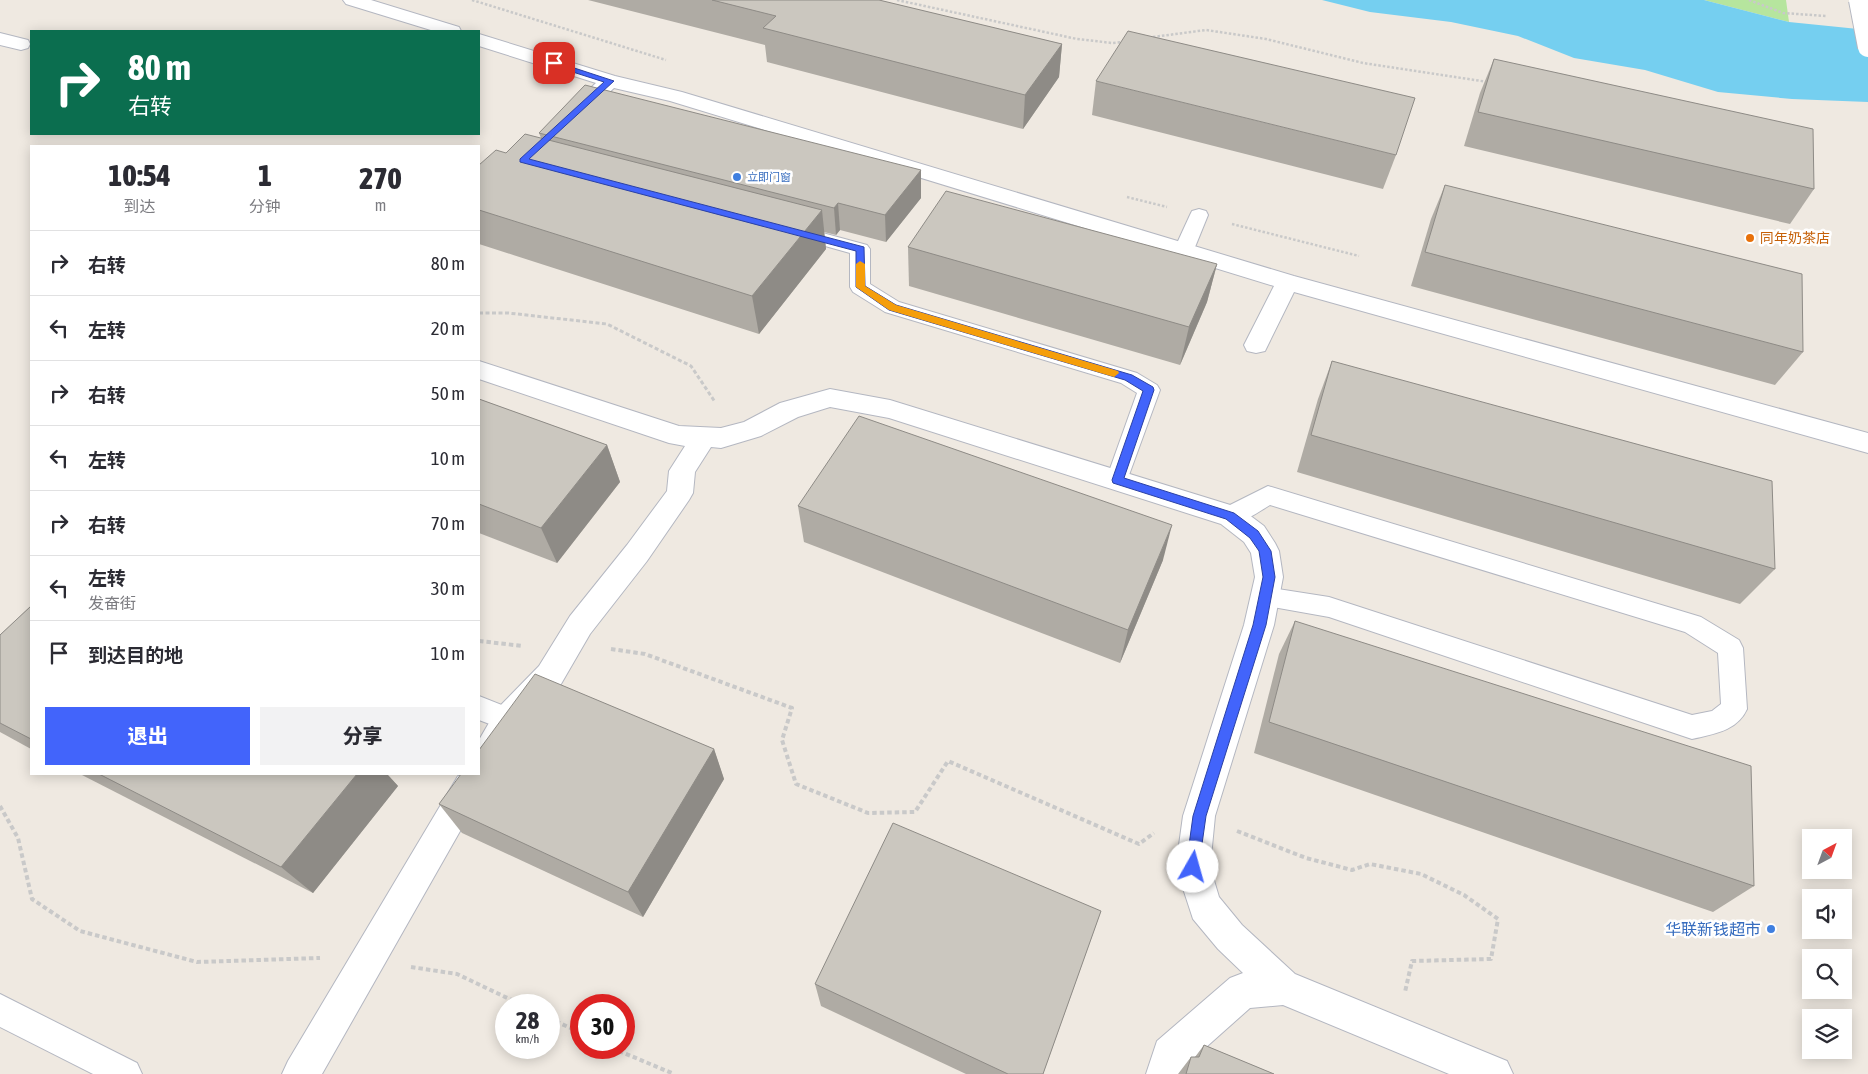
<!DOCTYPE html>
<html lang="zh">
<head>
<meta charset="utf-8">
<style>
  :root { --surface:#fff; --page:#f2f2f3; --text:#2b2b33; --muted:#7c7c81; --line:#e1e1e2; --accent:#4264fb }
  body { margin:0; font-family:"Asap Condensed","Noto Sans SC",sans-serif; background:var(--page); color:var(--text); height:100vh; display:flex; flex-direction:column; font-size:19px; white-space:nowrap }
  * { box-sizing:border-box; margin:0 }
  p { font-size:16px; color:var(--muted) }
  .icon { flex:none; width:28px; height:28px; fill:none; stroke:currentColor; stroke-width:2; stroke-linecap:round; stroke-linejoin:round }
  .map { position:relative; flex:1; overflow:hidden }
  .drawer { position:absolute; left:30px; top:145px; width:450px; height:630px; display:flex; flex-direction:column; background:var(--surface); border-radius:0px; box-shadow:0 2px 12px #0003 }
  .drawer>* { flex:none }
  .banner { position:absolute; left:30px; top:30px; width:450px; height:105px; border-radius:0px; box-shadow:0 2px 12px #0003; background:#0b6e4f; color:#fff; overflow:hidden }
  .needle { width:32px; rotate:41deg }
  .buttons { position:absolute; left:1802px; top:829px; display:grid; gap:10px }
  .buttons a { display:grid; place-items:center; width:50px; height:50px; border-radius:0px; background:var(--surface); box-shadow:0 2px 12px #0003; font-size:25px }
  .speed { position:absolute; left:495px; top:994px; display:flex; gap:10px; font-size:25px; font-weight:700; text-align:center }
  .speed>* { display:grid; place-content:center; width:65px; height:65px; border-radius:50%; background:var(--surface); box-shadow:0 2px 12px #0003; line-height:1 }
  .speed small { font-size:12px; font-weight:400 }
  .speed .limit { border:8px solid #d22; background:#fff; color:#111 }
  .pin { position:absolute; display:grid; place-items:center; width:42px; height:42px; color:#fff; margin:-21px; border-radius:10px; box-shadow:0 2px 8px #0006 }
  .me { position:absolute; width:55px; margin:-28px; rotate:7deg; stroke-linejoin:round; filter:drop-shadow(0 0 4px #0008) }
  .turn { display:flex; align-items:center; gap:18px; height:105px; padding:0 15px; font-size:22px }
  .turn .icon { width:65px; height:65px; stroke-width:2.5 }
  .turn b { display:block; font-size:35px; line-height:42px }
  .eta { display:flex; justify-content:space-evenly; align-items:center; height:85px; text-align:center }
  .eta b { font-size:30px; font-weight:800; line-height:35px }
  .primary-button { display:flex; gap:10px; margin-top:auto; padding:10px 15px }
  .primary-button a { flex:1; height:58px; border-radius:0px; background:var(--accent); color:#fff; font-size:20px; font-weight:800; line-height:58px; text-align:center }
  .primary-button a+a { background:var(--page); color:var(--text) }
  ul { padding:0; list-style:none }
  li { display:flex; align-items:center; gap:15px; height:65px; padding:0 15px; border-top:1px solid var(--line) }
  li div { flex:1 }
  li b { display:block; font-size:19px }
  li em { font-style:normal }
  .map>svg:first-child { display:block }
</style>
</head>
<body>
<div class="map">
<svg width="1868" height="1074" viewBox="0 0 1868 1074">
  <rect width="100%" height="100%" fill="#efe9e1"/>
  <path fill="#b6e59e" d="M1704,0H1786L1789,22Z"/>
  <path fill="#75cff0" d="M1322,0H1704L1789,22L1868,30V102L1792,99L1718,92L1645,70L1574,58L1518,36L1451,22L1370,12Z"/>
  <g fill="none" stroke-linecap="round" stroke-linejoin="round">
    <g stroke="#b4b7c1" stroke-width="2">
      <g id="lane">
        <path d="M1199,209L1206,211L1208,215L1193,252L1190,256L1183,258L1176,256L1173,252L1190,215L1192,211Z"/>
        <path d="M793,225L867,245L870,249V284L899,302L1137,373L1157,385L1160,390L1125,486L1117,489L1109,486L1106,480L1137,393L1121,383L885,312L853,292L850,287V253L786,235L783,231L786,227Z"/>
        <path d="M1268,486L1701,617L1739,640L1743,648L1747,709C1737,731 1714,734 1692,739L1329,617L1256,604L1253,597L1256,590L1265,587L1329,597L1692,715L1712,711L1721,704L1718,653L1685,632L1270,505C1256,513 1238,528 1222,523L1218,516L1222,509Z"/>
        <path d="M479,696L517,711L521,719L517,727L508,731L479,720Z"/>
        <path d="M0,994L137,1063L142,1074H93L0,1027Z"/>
      </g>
    </g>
    <g stroke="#b4b7c1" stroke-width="2">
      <g id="street">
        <path d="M343,0H371L459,27L461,31H434L346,4Z"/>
        <path d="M0,33L28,40L30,44L28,48L21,50L0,45Z"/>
        <path d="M479,34L615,76L682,92L1294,276L1868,433V453L1294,292L1265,351L1256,353L1247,351L1244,345L1274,286L670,101L614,88L580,119L573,121L566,119L563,115L566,111L596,83L479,46Z"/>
        <path d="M479,361L679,426L721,428L744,422L780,403L830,389L890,400L1240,508L1264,526L1275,543L1279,551L1283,577L1274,625L1215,816L1210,867L1219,897L1242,925L1295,974L1507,1061L1513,1074H1449L1283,1005L1250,1008L1186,1065L1184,1074H1146L1157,1041L1230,978L1243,973L1218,949L1193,919L1176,867L1183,816L1244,625L1255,577L1251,553L1244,542L1221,524L889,418L830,407L798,417L761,436L721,448L711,447L695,472L693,493L689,500L647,561L590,634L561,684L519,729L490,779L483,782L485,786L480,796L322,1074H282L288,1061L458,776L479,774V740L497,709L539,666L570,616L627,545L667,491L669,471L685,446L669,443L479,379Z"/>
      </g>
    </g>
    <g stroke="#c9c9c9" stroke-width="2.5" stroke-dasharray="2.5 2" stroke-linecap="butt">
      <path d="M472,0L666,60"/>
      <path d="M897,0L1077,39L1112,43L1124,42"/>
      <path d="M1749,0L1783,13L1826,16"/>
      <path d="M1153,37L1206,30L1266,39L1363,63L1488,82"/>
      <path d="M1127,197L1167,207"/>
      <path d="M1232,224L1359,256"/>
    </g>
    <path stroke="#c9c9c9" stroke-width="3" stroke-dasharray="4 2.5" stroke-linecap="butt" d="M479,313H508L607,324L691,366L715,402"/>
    <g stroke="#c9c9c9" stroke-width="4" stroke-dasharray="4.5 3" stroke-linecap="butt">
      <path d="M479,641L523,646"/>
      <path d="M611,649L645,654L792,708L782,740L796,784L868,813L915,812L948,761L1139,844L1154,833"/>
      <path d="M0,806L18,838L32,899L80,931L197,962L320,958"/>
      <path d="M1237,831L1306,858L1352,870L1370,864L1421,874L1464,895L1498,919L1491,959L1412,961L1405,992"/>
      <path d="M411,967L457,974L522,1005"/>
      <path d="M549,1018L581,1033"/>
      <path d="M612,1048L674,1074"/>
    </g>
    <use href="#lane" fill="#fff" fill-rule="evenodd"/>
    <use href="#street" fill="#fff" fill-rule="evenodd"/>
    <g stroke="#b4b7c1" stroke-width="22" stroke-linecap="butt">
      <path id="secondary-bridge" d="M1859,0L1868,47"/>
    </g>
    <use href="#secondary-bridge" stroke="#fff" stroke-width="20"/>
  </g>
  <g fill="#afaba4">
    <path d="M588,0H878L1062,44L1059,77L1023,129L767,62L765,45Z"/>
    <path d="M1494,59L1814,189L1790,224L1464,146L1480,93Z"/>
    <path d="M1096,81L1396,155L1383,189L1092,115Z"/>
    <path d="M539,133L921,170V198L886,242L840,230L836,235L824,232L826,249L759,334L479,244V165L541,138Z"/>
    <path d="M1445,185L1803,352L1775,385L1411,286L1431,219Z"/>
    <path d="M908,247L1217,264L1207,302L1180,365L909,286Z"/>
    <path d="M1332,361L1775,569L1740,604L1297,472L1318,399Z"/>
    <path d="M479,399L607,445L620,482L557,563L479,533Z"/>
    <path d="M798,506L1163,560L1120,663L804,542Z"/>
    <path d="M31,606V749L0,732V635Z"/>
    <path d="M1295,621L1754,886L1713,912L1254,753L1279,654Z"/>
    <path d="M714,749L724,779L643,917L462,833L439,804Z"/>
    <path d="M80,774H387L398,786L313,893Z"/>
    <path d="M1101,911L1043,1074H966L821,1006L815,984Z"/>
    <path d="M1204,1045L1274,1074H1178L1191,1057H1195Z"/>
  </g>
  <g fill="#8e8b86">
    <path d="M1062,44L1059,77L1023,129L1025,95Z"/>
    <path d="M921,170V198L886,242L885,215Z"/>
    <path d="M838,203L840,230L836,235L834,208Z"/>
    <path d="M822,210L826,249L759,334L752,296Z"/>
    <path d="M1217,264L1207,302L1180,365L1189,327Z"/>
    <path d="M607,445L620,482L557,563L541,528Z"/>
    <path d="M1172,525L1163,560L1120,663L1128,630Z"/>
    <path d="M714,749L724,779L643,917L628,892Z"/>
    <path d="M357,774H387L398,786L313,893L281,867Z"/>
  </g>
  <g fill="#cbc7bf" stroke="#8e8b86">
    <path d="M712,0H879L1062,44L1025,95L763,28L776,16Z"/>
    <path d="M1128,31L1415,98L1396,155L1096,81Z"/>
    <path d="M1494,59L1813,129L1814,189L1478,112Z"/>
    <path d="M585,85L921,170L885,215L838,203L834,208L539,133Z"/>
    <path d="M525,134L822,210L752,296L479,210V165L496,150L506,153Z"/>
    <path d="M1445,185L1802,274L1803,352L1425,252Z"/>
    <path d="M946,191L1217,264L1189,327L908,247Z"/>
    <path d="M1332,361L1772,481L1775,569L1311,435Z"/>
    <path d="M479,399L607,445L541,528L479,504Z"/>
    <path d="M859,416L1172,525L1128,630L798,506Z"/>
    <path d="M31,606V739L0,723V635Z"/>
    <path d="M1295,621L1751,766L1754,886L1269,722Z"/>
    <path d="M535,674L714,749L628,892L439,804L461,774H479V750Z"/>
    <path d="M99,774H357L281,867Z"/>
    <path d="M893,823L1101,911L1043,1074H1008L815,984Z"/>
    <path d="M1204,1045L1274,1074H1186L1191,1057H1199Z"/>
  </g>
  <path fill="#4264fb" stroke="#2b41a3" d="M551,62H556L614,81L529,159L864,247L865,286L896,305L1132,375L1153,387L1154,390L1124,478L1234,513L1258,531L1271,551L1275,577L1266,625L1206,816L1198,872L1193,874L1188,872L1186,867L1193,816L1253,625L1263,577L1259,551L1250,538L1226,519L1113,483L1112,480L1143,391L1125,380L889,310L856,287V251L520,162V159L604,82L551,65Z"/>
  <path fill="#f59e0b" d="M860,261L865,264V286L896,305L1118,371L1119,373L1114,377L889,310L856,287V264Z"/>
  <g fill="#3f7fe0" stroke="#fff" stroke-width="2">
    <circle cx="737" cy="177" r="5"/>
    <circle cx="1771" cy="929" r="5"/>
  </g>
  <circle fill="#e8710a" stroke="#fff" stroke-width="2" cx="1750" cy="238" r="5"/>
  <g text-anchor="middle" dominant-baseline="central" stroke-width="5" stroke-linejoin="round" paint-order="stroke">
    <g font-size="11" fill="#366cbe" stroke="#fff" text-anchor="start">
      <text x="747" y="177">立即门窗</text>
    </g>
    <g font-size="14" fill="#c56008" stroke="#fff" text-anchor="start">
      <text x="1760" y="238">同年奶茶店</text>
    </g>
    <g font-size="16" fill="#366cbe" stroke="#fff" text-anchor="end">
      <text x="1761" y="929">华联新钱超市</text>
    </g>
  </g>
</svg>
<div class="buttons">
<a><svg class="needle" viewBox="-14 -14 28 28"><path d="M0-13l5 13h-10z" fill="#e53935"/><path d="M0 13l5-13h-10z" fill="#7c7c81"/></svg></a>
<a><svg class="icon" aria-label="sound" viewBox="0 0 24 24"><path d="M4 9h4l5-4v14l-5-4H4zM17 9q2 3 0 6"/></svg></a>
<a><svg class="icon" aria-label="search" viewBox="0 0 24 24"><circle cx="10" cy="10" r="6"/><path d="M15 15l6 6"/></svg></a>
<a><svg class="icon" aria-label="layers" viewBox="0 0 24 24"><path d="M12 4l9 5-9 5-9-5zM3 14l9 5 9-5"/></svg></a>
</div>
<div class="speed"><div>28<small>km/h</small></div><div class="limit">30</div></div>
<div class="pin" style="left:554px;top:63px;background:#d93025"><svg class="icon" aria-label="arrive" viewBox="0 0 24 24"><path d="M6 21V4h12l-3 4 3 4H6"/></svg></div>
<svg class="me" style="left:1193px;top:867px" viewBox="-20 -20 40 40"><circle r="19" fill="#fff"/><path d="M0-13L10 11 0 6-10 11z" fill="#4264fb"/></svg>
<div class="banner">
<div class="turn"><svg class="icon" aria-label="right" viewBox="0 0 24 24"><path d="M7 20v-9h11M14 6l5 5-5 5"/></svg><div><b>80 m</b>右转</div></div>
</div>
<section class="drawer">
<div class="eta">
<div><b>10:54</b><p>到达</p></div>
<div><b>1</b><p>分钟</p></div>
<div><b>270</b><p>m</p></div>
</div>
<ul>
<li><svg class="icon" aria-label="right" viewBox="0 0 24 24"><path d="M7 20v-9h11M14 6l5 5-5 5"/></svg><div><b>右转</b></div><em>80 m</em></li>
<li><svg class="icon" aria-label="left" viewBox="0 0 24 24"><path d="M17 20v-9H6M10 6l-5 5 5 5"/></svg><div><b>左转</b></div><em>20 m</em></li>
<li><svg class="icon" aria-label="right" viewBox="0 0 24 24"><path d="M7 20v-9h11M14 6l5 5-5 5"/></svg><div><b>右转</b></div><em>50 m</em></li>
<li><svg class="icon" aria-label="left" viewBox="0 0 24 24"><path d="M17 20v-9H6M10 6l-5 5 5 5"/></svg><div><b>左转</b></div><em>10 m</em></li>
<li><svg class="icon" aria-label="right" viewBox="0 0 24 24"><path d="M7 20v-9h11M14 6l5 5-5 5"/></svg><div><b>右转</b></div><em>70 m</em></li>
<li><svg class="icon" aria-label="left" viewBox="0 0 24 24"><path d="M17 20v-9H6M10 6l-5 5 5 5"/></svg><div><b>左转</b><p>发奋街</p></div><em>30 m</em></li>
<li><svg class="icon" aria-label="arrive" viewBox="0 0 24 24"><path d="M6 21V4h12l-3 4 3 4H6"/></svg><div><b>到达目的地</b></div><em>10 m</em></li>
</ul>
<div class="primary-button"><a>退出</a><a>分享</a></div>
</section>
</div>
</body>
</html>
